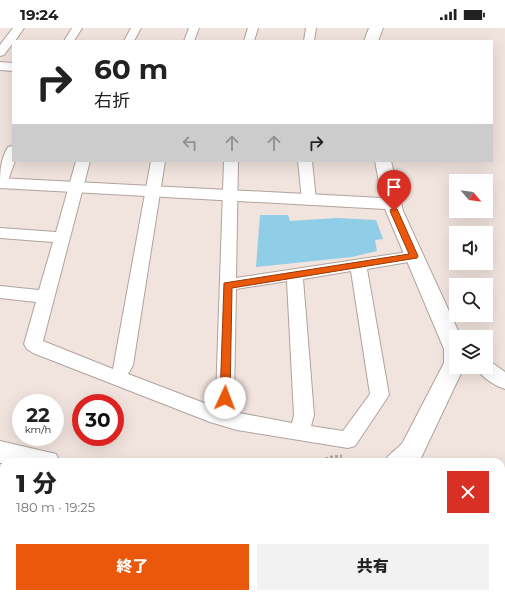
<!DOCTYPE html>
<html lang="ja">
<head>
<meta charset="utf-8">
<style>
  :root { --surface:#fff; --page:#f2f2f2; --text:#222; --muted:#767676; --accent:#ea580c }
  body { margin:0; font-family:Montserrat,"Noto Sans JP",sans-serif; background:var(--page); color:var(--text); height:100vh; display:flex; flex-direction:column; font-size:15px; white-space:nowrap }
  * { box-sizing:border-box; margin:0 }
  p { font-size:13px; color:var(--muted) }
  .icon { flex:none; width:22px; height:22px; fill:none; stroke:currentColor; stroke-width:2; stroke-linecap:round; stroke-linejoin:round }
  .map { position:relative; flex:1; overflow:hidden }
  .panel { position:absolute; left:0px; top:430px; width:505px; height:140px; display:flex; flex-direction:column; background:var(--surface); border-radius:12px 12px 0 0; box-shadow:0 4px 16px #0002 }
  .panel>* { flex:none }
  .banner { position:absolute; left:12px; top:12px; width:481px; height:122px; border-radius:0px; box-shadow:0 4px 16px #0002; background:#fff; color:var(--text); overflow:hidden }
  .needle { width:26px; rotate:119deg }
  .controls { position:absolute; left:449px; top:146px; display:grid; gap:8px }
  .controls a { display:grid; place-items:center; width:44px; height:44px; border-radius:0px; background:var(--surface); box-shadow:0 4px 16px #0002; font-size:20px }
  .speed { position:absolute; left:12px; top:366px; display:flex; gap:8px; font-size:20px; font-weight:700; text-align:center }
  .speed>* { display:grid; place-content:center; width:52px; height:52px; border-radius:50%; background:var(--surface); box-shadow:0 4px 16px #0002; line-height:1 }
  .speed small { font-size:10px; font-weight:400 }
  .speed .limit { border:6px solid #d22; background:#fff; color:#111 }
  .pin { position:absolute; display:grid; place-items:center; width:34px; height:34px; color:#fff; margin:-41px -17px; border-radius:50% 50% 50% 0; rotate:-45deg; box-shadow:0 0 4px #0007 }
  .pin .icon { rotate:45deg }
  .me { position:absolute; width:44px; margin:-22px; rotate:2deg; stroke-linejoin:round; filter:drop-shadow(0 0 3px #0008) }
  .turn { display:flex; align-items:center; gap:14px; height:84px; padding:0 16px; font-size:18px }
  .turn .icon { width:52px; height:52px; stroke-width:2.5 }
  .turn b { display:block; font-size:28px; line-height:34px }
  .lanes { display:flex; align-items:center; height:38px; padding:0 16px; background:#0003; justify-content:center; gap:20px; direction:ltr }
  .lanes .off { opacity:.35 }
  .round { display:grid; place-items:center; flex:none; width:42px; height:42px; border-radius:0px; background:var(--page) }
  .overview { display:flex; align-items:center; justify-content:space-between; height:68px; padding:0 16px }
  h1 { font-size:24px; font-weight:800; line-height:30px }
  .button { display:flex; gap:8px; margin-top:auto; padding:8px 16px }
  .button a { flex:1; height:46px; border-radius:0px; background:var(--accent); color:#fff; font-size:16px; font-weight:800; line-height:46px; text-align:center }
  .button a+a { background:var(--page); color:var(--text) }
  .status { display:flex; justify-content:space-between; align-items:center; height:28px; padding:0 20px; background:var(--surface); direction:ltr }
  .status svg { height:11px; fill:currentColor }
  .map>svg:first-child { display:block }
</style>
</head>
<body>
<div class="status"><b>19:24</b><svg viewBox="0 0 49 12"><path d="M0 12V9h3v3zM5 12V6h3v6zM10 12V3h3v9zM15 12V0h3v12zM26 1h20v11H26zM47 4h2v5h-2z"/></svg></div>
<div class="map">
<svg width="505" height="570" viewBox="0 0 505 570">
  <rect width="100%" height="100%" fill="#f1e3dd"/>
  <path fill="#8fcee6" d="M260,187H288L290,193L337,190L376,192L383,211L375,212L377,223L352,229L256,239Z"/>
  <g fill="none" stroke-linecap="round" stroke-linejoin="round">
    <path stroke="#8fcee6" stroke-width="5.5" d="M0,539L4,543"/>
    <g stroke="#b0a39d" stroke-width="2">
      <g id="minor">
        <path d="M13,0H24L15,13H13V15L4,27L0,28V17Z"/>
        <path d="M72,0H82L74,13H64Z"/>
        <path d="M131,0H141L134,13H124Z"/>
        <path d="M189,0H199L194,13H184Z"/>
        <path d="M248,0H258L254,13H244Z"/>
        <path d="M306,0H316L314,13H304Z"/>
        <path d="M13,118V133H15L7,155L5,158L0,159C0,145 0,132 8,119Z"/>
        <path d="M76,133H90L43,313L113,341L151,133H165L133,337L128,346L212,378L216,370L224,133H238L236,250L414,223L420,224L422,228L420,232L367,241L389,367L355,418L348,420L237,402L210,394L33,325L27,321L24,316L36,274L0,270V258L39,262L53,214L0,210V200L56,204ZM351,243L370,366L343,403L311,398L314,387L303,251ZM287,253L294,387L292,395L229,383L234,370L236,261Z"/>
        <path d="M298,133H312L316,172L314,175L309,177L304,175L302,172Z"/>
        <path d="M486,332L491,334L505,344V361C495,358 481,349 476,339H486Z"/>
      </g>
    </g>
    <g stroke="#b0a39d" stroke-width="2">
      <g id="tertiary">
        <path d="M369,0H383L378,13H364Z"/>
        <path d="M0,34L13,35V43L0,42Z"/>
        <path d="M375,133H391L403,183L461,309H456V339H464L421,430L417,434H384C389,425 397,422 403,414L444,335V321L385,181L0,160V150L382,170Z"/>
        <path d="M0,413L56,426L60,434L0,435Z"/>
      </g>
    </g>
    <g stroke="#368468" stroke-width="2">
      <g id="trunk">
        <path d="M0,489L4,490V519L0,518Z"/>
        <path d="M59,566H92L94,570H61Z"/>
      </g>
    </g>
    <path stroke="#a89d99" stroke-width="3" stroke-dasharray="2.5 2.5" stroke-linecap="butt" d="M316,434L332,429L342,428"/>
    <use href="#minor" fill="#fff" fill-rule="evenodd"/>
    <use href="#tertiary" fill="#fff" fill-rule="evenodd"/>
    <use href="#trunk" fill="#6accab" fill-rule="evenodd"/>
  </g>
  <path fill="#ea580c" stroke="#983908" d="M391,181H397L398,183L418,228L417,230L232,260L230,370L228,373L225,374L221,373L220,370L224,255L409,226L390,183Z"/>
</svg>
<div class="controls">
<a><svg class="needle" viewBox="-14 -14 28 28"><path d="M0-13l5 13h-10z" fill="#e53935"/><path d="M0 13l5-13h-10z" fill="#767676"/></svg></a>
<a><svg class="icon" aria-label="sound" viewBox="0 0 24 24"><path d="M4 9h4l5-4v14l-5-4H4zM17 9q2 3 0 6"/></svg></a>
<a><svg class="icon" aria-label="search" viewBox="0 0 24 24"><circle cx="10" cy="10" r="6"/><path d="M15 15l6 6"/></svg></a>
<a><svg class="icon" aria-label="layers" viewBox="0 0 24 24"><path d="M12 4l9 5-9 5-9-5zM3 14l9 5 9-5"/></svg></a>
</div>
<div class="speed"><div>22<small>km/h</small></div><div class="limit">30</div></div>
<div class="pin" style="left:394px;top:183px;background:#d93025"><svg class="icon" aria-label="arrive" viewBox="0 0 24 24"><path d="M6 21V4h12l-3 4 3 4H6"/></svg></div>
<svg class="me" style="left:225px;top:370px" viewBox="-20 -20 40 40"><circle r="19" fill="#fff"/><path d="M0-13L10 11 0 6-10 11z" fill="#ea580c"/></svg>
<div class="banner">
<div class="turn"><svg class="icon" aria-label="right" viewBox="0 0 24 24"><path d="M7 20v-9h11M14 6l5 5-5 5"/></svg><div><b>60 m</b>右折</div></div>
<div class="lanes"><svg class="icon off" aria-label="left" viewBox="0 0 24 24"><path d="M17 20v-9H6M10 6l-5 5 5 5"/></svg><svg class="icon off" aria-label="ahead" viewBox="0 0 24 24"><path d="M12 20V5M6 11l6-6 6 6"/></svg><svg class="icon off" aria-label="ahead" viewBox="0 0 24 24"><path d="M12 20V5M6 11l6-6 6 6"/></svg><svg class="icon" aria-label="right" viewBox="0 0 24 24"><path d="M7 20v-9h11M14 6l5 5-5 5"/></svg></div>
</div>
<section class="panel">
<div class="overview"><div><h1>1 分</h1><p>180 m · 19:25</p></div><a class="round" style="background:#d93025;color:#fff"><svg class="icon" aria-label="close" viewBox="0 0 24 24"><path d="M6 6l12 12M18 6L6 18"/></svg></a></div>
<div class="button"><a>終了</a><a>共有</a></div>
</section>
</div>
</body>
</html>
